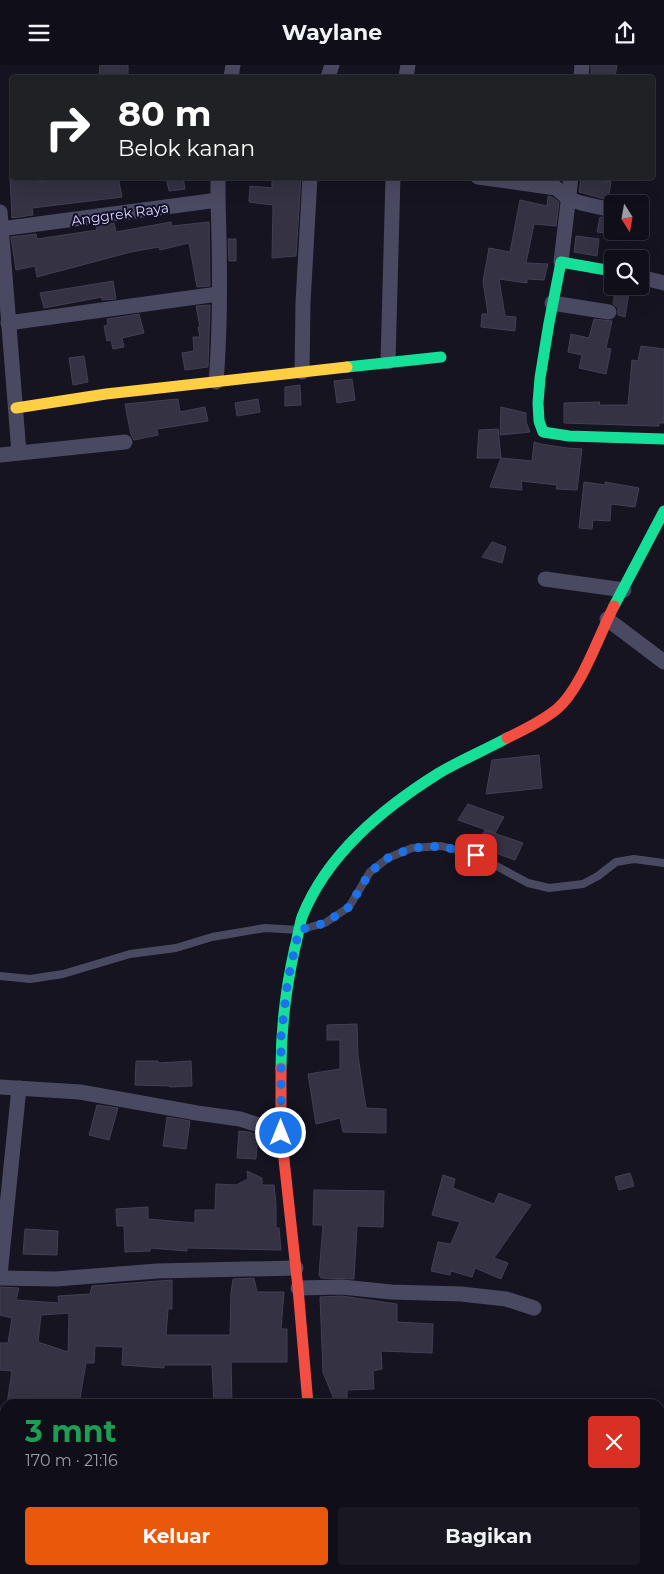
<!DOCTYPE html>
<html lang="id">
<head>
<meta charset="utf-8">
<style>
  :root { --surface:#100f19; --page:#191822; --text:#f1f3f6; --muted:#9c9ca2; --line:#302f38; --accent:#ea580c }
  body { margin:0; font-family:Montserrat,sans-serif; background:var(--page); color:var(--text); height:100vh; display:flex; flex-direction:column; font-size:19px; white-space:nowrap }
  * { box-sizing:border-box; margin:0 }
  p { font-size:16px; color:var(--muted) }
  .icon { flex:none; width:28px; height:28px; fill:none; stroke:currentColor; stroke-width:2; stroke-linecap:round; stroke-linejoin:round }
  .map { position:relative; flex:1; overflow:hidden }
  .panel { position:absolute; left:0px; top:1334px; width:665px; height:176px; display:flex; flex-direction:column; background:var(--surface); border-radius:15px 15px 0 0; box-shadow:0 5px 20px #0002,0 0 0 1px var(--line) }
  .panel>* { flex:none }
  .hud { position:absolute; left:10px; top:10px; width:645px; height:105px; border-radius:5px; box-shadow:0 5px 20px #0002,0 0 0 1px var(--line); background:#202124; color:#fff; overflow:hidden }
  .needle { width:32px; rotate:169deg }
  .buttons { position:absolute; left:604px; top:130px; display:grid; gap:10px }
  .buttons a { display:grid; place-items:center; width:45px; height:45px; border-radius:5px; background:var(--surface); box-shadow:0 5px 20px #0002,0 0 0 1px var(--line); font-size:25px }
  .pin { position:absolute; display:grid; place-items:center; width:42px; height:42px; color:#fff; margin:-21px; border-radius:10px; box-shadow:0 2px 8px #0006 }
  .me { position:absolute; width:55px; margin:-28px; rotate:0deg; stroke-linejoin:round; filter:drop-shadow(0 0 4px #0008) }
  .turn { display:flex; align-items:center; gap:18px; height:105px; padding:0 25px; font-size:22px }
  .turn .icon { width:65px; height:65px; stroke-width:2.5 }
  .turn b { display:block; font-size:35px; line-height:42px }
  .round { display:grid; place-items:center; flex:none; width:52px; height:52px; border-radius:5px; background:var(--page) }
  .summary { display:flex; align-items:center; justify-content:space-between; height:85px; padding:0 25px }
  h1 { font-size:30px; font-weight:700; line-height:38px; color:#1e9e55 }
  .cta { display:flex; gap:10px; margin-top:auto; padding:10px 25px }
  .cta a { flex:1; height:58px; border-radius:5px; background:var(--accent); color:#fff; font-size:20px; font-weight:700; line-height:58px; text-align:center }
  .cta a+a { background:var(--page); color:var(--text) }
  header { display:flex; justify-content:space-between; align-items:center; height:65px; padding:0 25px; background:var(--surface); font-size:22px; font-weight:700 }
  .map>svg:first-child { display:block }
</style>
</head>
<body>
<header><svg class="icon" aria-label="menu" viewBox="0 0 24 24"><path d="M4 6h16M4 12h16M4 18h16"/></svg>Waylane<svg class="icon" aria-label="share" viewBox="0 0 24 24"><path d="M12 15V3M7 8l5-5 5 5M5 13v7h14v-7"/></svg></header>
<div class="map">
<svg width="664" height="1509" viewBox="0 0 664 1509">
  <rect width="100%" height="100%" fill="#161421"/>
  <g fill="#343243" stroke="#433f54" fill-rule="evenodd">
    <path d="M100,0H128V12H99Z"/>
    <path d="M591,0H617L615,12L591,10Z"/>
    <path d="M10,112H38V117L73,112H118L122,132L32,143L33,150L12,153Z"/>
    <path d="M166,112H183L185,124L169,126Z"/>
    <path d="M272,112H301L296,191L272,193L273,140L249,137L250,121L272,123Z"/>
    <path d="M581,113L611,117L608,135L579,127Z"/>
    <path d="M548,131L552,132L559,137L556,161L534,159L526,198L548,199L544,215L527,214V218L499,214L505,251L516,252L515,266L481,262L482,249H488L483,216L489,183L510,187L520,135L547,141Z"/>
    <path d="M600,152L612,154V169L597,167Z"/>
    <path d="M171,157L172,161L209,157L210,221L197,222L189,178L160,185L159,182L131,187L37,212L35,201L16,205L11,172L36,169L37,174L97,165L96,162L114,158L116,167Z"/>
    <path d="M576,171L599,174L597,191L574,187Z"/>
    <path d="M228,174H236V196H229Z"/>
    <path d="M113,216L116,234L102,235V232L44,243L40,228Z"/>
    <path d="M616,221H630L625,252L618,250V243L613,239Z"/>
    <path d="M210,240L208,302L185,305L182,288L194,286L193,272H200L198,262H200L196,241Z"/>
    <path d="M139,249L144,268L122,273L124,282L113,284L111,275L107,276L104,261L108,260L107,254Z"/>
    <path d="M594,254L612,256L606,283L611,284L606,309L579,303L582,290L568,287L571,269L589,273Z"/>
    <path d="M641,281L664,284V358H659V361H655L564,358V338L600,337L599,340H628L632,295L638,296Z"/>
    <path d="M84,291L88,317L73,320L69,293Z"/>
    <path d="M352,314L355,335L337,338L334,316Z"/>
    <path d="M300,320L301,340L285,341V322Z"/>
    <path d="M178,334L180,347L205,342L208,356L157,364L158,370L134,375L131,370L125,339Z"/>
    <path d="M258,334L260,347L237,351L235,338Z"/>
    <path d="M501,342L526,348V357L530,367L500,370Z"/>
    <path d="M498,364L501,393H477L479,365Z"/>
    <path d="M534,377L541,379L567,383L582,384L577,425L556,424L557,420L521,416L522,425L490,422L501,393L532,396Z"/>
    <path d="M584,417L605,420V417L639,423L635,442L611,439L610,456L593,455L592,464L579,463Z"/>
    <path d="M492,477L506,482L502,498L482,492Z"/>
    <path d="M539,690L542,723L486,729L492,695Z"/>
    <path d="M468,739L504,752L495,768L458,755Z"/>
    <path d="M485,765L523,778L515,795L475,781Z"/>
    <path d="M357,959L358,991L366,1043L386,1044V1068L343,1067L340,1053L316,1059L308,1009L340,1004V975H327V960Z"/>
    <path d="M136,996H158V998L191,996L192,1021L170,1022V1021L135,1020Z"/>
    <path d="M97,1040L118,1043L109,1075L89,1070Z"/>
    <path d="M167,1052L190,1056L186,1084L163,1081Z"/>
    <path d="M239,1066L249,1067L269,1073L270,1081L257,1080L256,1094L237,1093Z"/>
    <path d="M247,1106L262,1113V1120H274L276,1139V1163H279L281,1185L187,1183V1186L150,1183V1186L125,1187L124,1161H117L116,1144L148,1142V1154L195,1158V1145H215L216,1119L236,1120L248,1114Z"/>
    <path d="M630,1108L634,1121L619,1125L615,1112Z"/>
    <path d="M443,1110L455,1114L453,1123L494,1139L499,1128L531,1140L494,1193L508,1198L501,1214L475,1203L472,1212L451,1206L450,1210L431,1206L438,1177L451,1179L460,1157L432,1150Z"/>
    <path d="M314,1125L384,1126L383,1162L357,1161L354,1214L321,1213L319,1210L323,1160H313Z"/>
    <path d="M25,1164L58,1166L57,1190L23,1189Z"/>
    <path d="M254,1213L257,1227H284L281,1264H287V1297H231L232,1339H214L212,1300H164V1303L122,1300L123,1282L95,1281L94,1298H86L79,1339H7L12,1306L0,1305V1278H8L12,1253L0,1250V1222L19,1223L16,1235L59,1238L58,1231L90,1229L92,1221L172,1215V1244H168L166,1270H230L231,1228L233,1214ZM69,1248L68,1287L38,1277L41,1250Z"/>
    <path d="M342,1231L397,1239V1257L433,1259L432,1288L381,1286L382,1304L373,1306L374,1324L347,1325V1339H333V1332L323,1307L320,1232Z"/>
  </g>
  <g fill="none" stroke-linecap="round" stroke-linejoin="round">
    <path stroke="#4a4962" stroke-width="8" d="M0,911L30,914L63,909L130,889L176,883L212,872L265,863L299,865L325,858L349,842L370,807L388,793L412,783L441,781L476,790L528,818L549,823L583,819L598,811L616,797L634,794L664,798"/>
    <g stroke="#4a4962" stroke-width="15">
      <path d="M231,12L233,0"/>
      <path d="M328,12L332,0"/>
      <path d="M406,12L408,0"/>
      <path d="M581,12L582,0"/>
      <path d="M478,112L556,123L569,134L581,138L612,145"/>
      <path d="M0,147L19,388"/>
      <path d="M0,164L218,135V112"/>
      <path d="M561,197L571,112"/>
      <path d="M640,212L664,218"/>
      <path d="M552,238L609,247"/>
      <path d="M8,258L218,229"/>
      <path d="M388,297L393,112"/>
      <path d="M302,307L303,238L310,112"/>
      <path d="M216,317C221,257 220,195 218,135"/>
      <path d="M0,390L125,377"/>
      <path d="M545,514L624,525"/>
      <path d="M607,554L664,597"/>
      <path d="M0,1022L80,1027L197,1048L240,1054L281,1067"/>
      <path d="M0,1210L19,1023"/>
      <path d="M0,1213L56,1214L157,1206L296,1203"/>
      <path d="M298,1223L342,1222L391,1227L461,1229L506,1234L534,1243"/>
      <path d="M0,1427L5,1429"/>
      <path d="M660,1430H664"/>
      <path d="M474,1505V1509"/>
    </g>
    <g stroke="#16e098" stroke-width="11">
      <path d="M612,206L561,197L549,258L540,313L538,338L539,356L543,367L569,371L664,374"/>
      <path d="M347,302L441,292"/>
      <path d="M614,541L664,446"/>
      <path d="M281,1003C281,962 286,922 295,882C298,872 299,861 302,852C327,789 383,743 439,708C461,695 485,685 507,673"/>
      <path d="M327,1505V1509"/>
    </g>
    <path stroke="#ffcf43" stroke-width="11" d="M16,343L106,329L347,302"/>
    <g stroke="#f24e42" stroke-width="11">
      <path d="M507,673C524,665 542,656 557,644C581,624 599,570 614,541"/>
      <path d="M281,1003V1067L298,1223L308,1339"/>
    </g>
  </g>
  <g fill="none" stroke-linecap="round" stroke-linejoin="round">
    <path stroke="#1a73e8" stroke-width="9" stroke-dasharray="0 16.2" d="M281,1068V972L288,914L299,865L325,858L349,842L370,807L388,793L412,783L441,781L476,790"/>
  </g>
  <g text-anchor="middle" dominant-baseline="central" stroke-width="4" stroke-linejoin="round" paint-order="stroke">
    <g font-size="14" fill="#d9d4ff" stroke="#130f26">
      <text transform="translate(120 149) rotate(-8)">Anggrek Raya</text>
    </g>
  </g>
</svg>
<div class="buttons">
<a><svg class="needle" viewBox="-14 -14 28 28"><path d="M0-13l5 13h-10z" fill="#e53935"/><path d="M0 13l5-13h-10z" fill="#9c9ca2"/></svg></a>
<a><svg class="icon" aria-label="search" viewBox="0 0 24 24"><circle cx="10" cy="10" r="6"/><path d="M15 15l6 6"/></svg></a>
</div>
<div class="pin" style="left:476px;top:790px;background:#d93025"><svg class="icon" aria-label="arrive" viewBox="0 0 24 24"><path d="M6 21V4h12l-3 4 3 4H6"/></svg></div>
<svg class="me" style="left:281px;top:1068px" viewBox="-20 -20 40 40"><circle r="17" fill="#1a73e8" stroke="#fff" stroke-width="3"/><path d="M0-11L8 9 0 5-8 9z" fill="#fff"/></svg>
<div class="hud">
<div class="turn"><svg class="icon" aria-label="right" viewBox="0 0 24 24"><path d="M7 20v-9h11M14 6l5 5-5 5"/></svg><div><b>80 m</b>Belok kanan</div></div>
</div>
<section class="panel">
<div class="summary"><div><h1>3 mnt</h1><p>170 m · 21:16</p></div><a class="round" style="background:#d93025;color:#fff"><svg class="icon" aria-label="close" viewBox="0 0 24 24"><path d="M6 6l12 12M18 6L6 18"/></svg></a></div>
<div class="cta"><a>Keluar</a><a>Bagikan</a></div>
</section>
</div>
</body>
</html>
